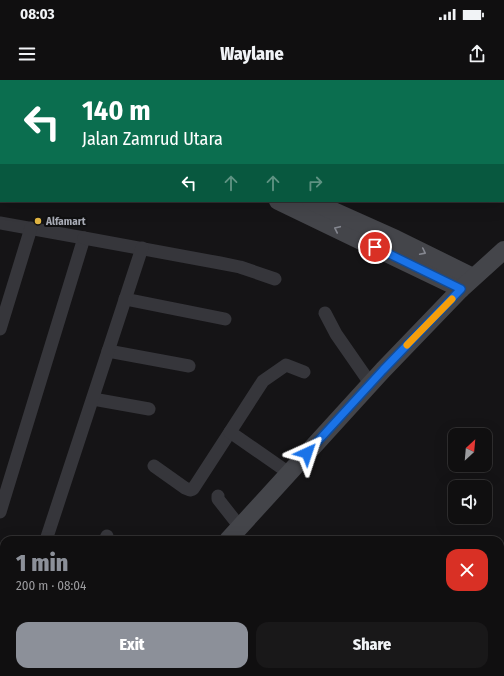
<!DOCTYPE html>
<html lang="en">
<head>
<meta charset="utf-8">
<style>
  :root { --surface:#100f10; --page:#191819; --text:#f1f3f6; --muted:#9c9c9f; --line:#302f30; --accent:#8c9099 }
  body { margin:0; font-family:"Fira Sans Condensed",sans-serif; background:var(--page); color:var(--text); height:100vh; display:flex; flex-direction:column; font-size:15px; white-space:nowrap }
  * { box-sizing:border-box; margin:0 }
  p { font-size:13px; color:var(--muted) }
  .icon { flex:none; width:22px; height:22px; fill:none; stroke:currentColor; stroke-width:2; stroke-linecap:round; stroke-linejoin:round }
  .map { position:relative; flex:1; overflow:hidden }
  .panel { position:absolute; left:0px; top:456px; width:504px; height:140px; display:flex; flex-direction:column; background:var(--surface); border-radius:12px 12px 0 0; box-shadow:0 4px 16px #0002,0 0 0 1px var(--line) }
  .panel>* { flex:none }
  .guide { position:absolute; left:0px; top:0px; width:504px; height:122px; box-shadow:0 4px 16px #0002,0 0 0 1px var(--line); background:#0b6e4f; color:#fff; overflow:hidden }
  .needle { width:26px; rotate:26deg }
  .buttons { position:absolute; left:448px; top:348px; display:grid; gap:8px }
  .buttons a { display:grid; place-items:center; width:44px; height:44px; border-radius:8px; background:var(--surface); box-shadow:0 4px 16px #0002,0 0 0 1px var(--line); font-size:20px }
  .pin { position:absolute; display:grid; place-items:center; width:34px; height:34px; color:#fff; margin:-17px; border:2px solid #fff; border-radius:50%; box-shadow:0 1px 4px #0007 }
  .me { position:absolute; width:44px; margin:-22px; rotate:42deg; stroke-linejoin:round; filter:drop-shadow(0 0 3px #0008) }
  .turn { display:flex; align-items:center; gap:14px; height:84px; padding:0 16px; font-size:18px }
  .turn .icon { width:52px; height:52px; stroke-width:2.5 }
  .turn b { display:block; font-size:28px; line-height:34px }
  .lanes { display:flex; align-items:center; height:38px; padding:0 16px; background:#0003; justify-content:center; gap:20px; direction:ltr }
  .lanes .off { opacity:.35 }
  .round { display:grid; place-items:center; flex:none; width:42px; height:42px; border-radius:12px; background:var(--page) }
  .headline { display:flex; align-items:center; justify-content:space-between; height:68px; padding:0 16px }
  h1 { font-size:24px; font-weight:800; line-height:30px; color:var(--accent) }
  .cta { display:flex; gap:8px; margin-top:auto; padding:8px 16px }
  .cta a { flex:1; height:46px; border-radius:12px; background:var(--accent); color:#fff; font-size:16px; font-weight:800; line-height:46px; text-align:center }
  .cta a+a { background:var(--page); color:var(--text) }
  .status { display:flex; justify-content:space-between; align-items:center; height:28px; padding:0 20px; background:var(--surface); direction:ltr }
  .status svg { height:11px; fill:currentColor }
  header { display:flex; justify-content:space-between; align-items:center; height:52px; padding:0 16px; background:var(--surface); font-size:18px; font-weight:800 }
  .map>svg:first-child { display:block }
</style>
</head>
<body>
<div class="status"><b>08:03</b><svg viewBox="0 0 49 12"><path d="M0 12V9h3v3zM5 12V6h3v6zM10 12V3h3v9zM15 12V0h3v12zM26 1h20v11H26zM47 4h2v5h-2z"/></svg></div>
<header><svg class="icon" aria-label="menu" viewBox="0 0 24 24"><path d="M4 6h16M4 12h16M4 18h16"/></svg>Waylane<svg class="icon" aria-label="share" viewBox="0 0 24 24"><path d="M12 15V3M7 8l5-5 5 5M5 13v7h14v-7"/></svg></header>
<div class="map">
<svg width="504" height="596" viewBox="0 0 504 596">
  <rect width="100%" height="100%" fill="#151416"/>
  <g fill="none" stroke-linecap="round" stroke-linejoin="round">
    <g stroke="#36363b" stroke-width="13">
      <path d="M122,0L127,1"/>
      <path d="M361,0L363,1"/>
      <path d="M288,1V0"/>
      <path d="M343,1L344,0"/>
      <path d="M455,1L456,0"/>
      <path d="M0,143L84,158L0,432"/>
      <path d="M84,158L220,183L240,187L275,199"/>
      <path d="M125,219L225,239"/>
      <path d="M325,233L336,254L370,303"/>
      <path d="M0,249L31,148"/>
      <path d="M108,271L189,286"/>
      <path d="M93,319L149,329"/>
      <path d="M154,386L185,408L190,410L193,409L230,352"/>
      <path d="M289,393L230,352L263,301L286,285L304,292"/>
      <path d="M218,416V419L240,447"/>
      <path d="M46,460L142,168"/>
      <path d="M105,460L107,456"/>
      <path d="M0,480L4,483"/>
      <path d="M503,492H504"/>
      <path d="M0,525L4,522"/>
      <path d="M0,559L4,562"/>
      <path d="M46,592L51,596"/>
      <path d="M0,595L4,592"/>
    </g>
    <g stroke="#44454a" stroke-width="18">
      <path d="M0,52H1"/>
      <path d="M0,69H1"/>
      <path d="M278,121L461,209"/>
      <path d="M311,121L396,159L473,197"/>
      <path d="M228,460L383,290L461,209L504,170"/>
      <path d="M104,596L108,592"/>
    </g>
  </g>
  <defs><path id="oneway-chevron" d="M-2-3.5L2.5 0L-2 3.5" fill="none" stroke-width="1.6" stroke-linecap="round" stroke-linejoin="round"/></defs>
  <g stroke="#858790">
    <use href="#oneway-chevron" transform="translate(337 149) rotate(-155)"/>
    <use href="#oneway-chevron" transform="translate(423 172) rotate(26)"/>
  </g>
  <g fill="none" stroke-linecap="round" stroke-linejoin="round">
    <g stroke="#114b97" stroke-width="10">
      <path id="route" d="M307,373L383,290L461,209L375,167"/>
    </g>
    <use href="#route" stroke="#1a73e8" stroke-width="7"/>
    <path stroke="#f59e0b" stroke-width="7" d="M407,265L452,219"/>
  </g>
  <circle fill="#e0b442" stroke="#101011" stroke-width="1.5" cx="38" cy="141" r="4"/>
  <g text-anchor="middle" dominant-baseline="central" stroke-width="4" stroke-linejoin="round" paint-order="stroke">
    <g font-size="11" font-weight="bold" fill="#a8abb5" stroke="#101011" text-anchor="start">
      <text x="46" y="141">Alfamart</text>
    </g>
  </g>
</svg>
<div class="buttons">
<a><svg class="needle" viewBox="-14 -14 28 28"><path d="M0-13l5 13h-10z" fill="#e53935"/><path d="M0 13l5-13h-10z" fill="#9c9c9f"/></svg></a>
<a><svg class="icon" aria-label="sound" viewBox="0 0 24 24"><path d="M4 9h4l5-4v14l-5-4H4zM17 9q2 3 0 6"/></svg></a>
</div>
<div class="pin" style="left:375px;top:167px;background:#d93025"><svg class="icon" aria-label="arrive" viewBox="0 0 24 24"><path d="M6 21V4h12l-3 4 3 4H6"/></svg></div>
<svg class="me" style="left:307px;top:373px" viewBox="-20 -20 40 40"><path d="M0-17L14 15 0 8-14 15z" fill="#1a73e8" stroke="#fff" stroke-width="4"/></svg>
<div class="guide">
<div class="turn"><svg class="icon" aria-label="left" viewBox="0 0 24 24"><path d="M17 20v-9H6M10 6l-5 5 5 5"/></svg><div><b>140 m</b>Jalan Zamrud Utara</div></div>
<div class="lanes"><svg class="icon" aria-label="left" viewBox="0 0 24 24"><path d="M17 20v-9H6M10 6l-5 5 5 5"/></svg><svg class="icon off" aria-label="ahead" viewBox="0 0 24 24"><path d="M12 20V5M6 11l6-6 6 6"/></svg><svg class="icon off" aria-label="ahead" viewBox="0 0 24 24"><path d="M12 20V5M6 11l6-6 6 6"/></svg><svg class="icon off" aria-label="right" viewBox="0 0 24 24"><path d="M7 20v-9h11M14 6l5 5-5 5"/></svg></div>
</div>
<section class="panel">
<div class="headline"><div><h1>1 min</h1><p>200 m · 08:04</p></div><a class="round" style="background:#d93025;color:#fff"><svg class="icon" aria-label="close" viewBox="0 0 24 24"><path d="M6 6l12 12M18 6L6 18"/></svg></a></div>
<div class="cta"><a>Exit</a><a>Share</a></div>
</section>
</div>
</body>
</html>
